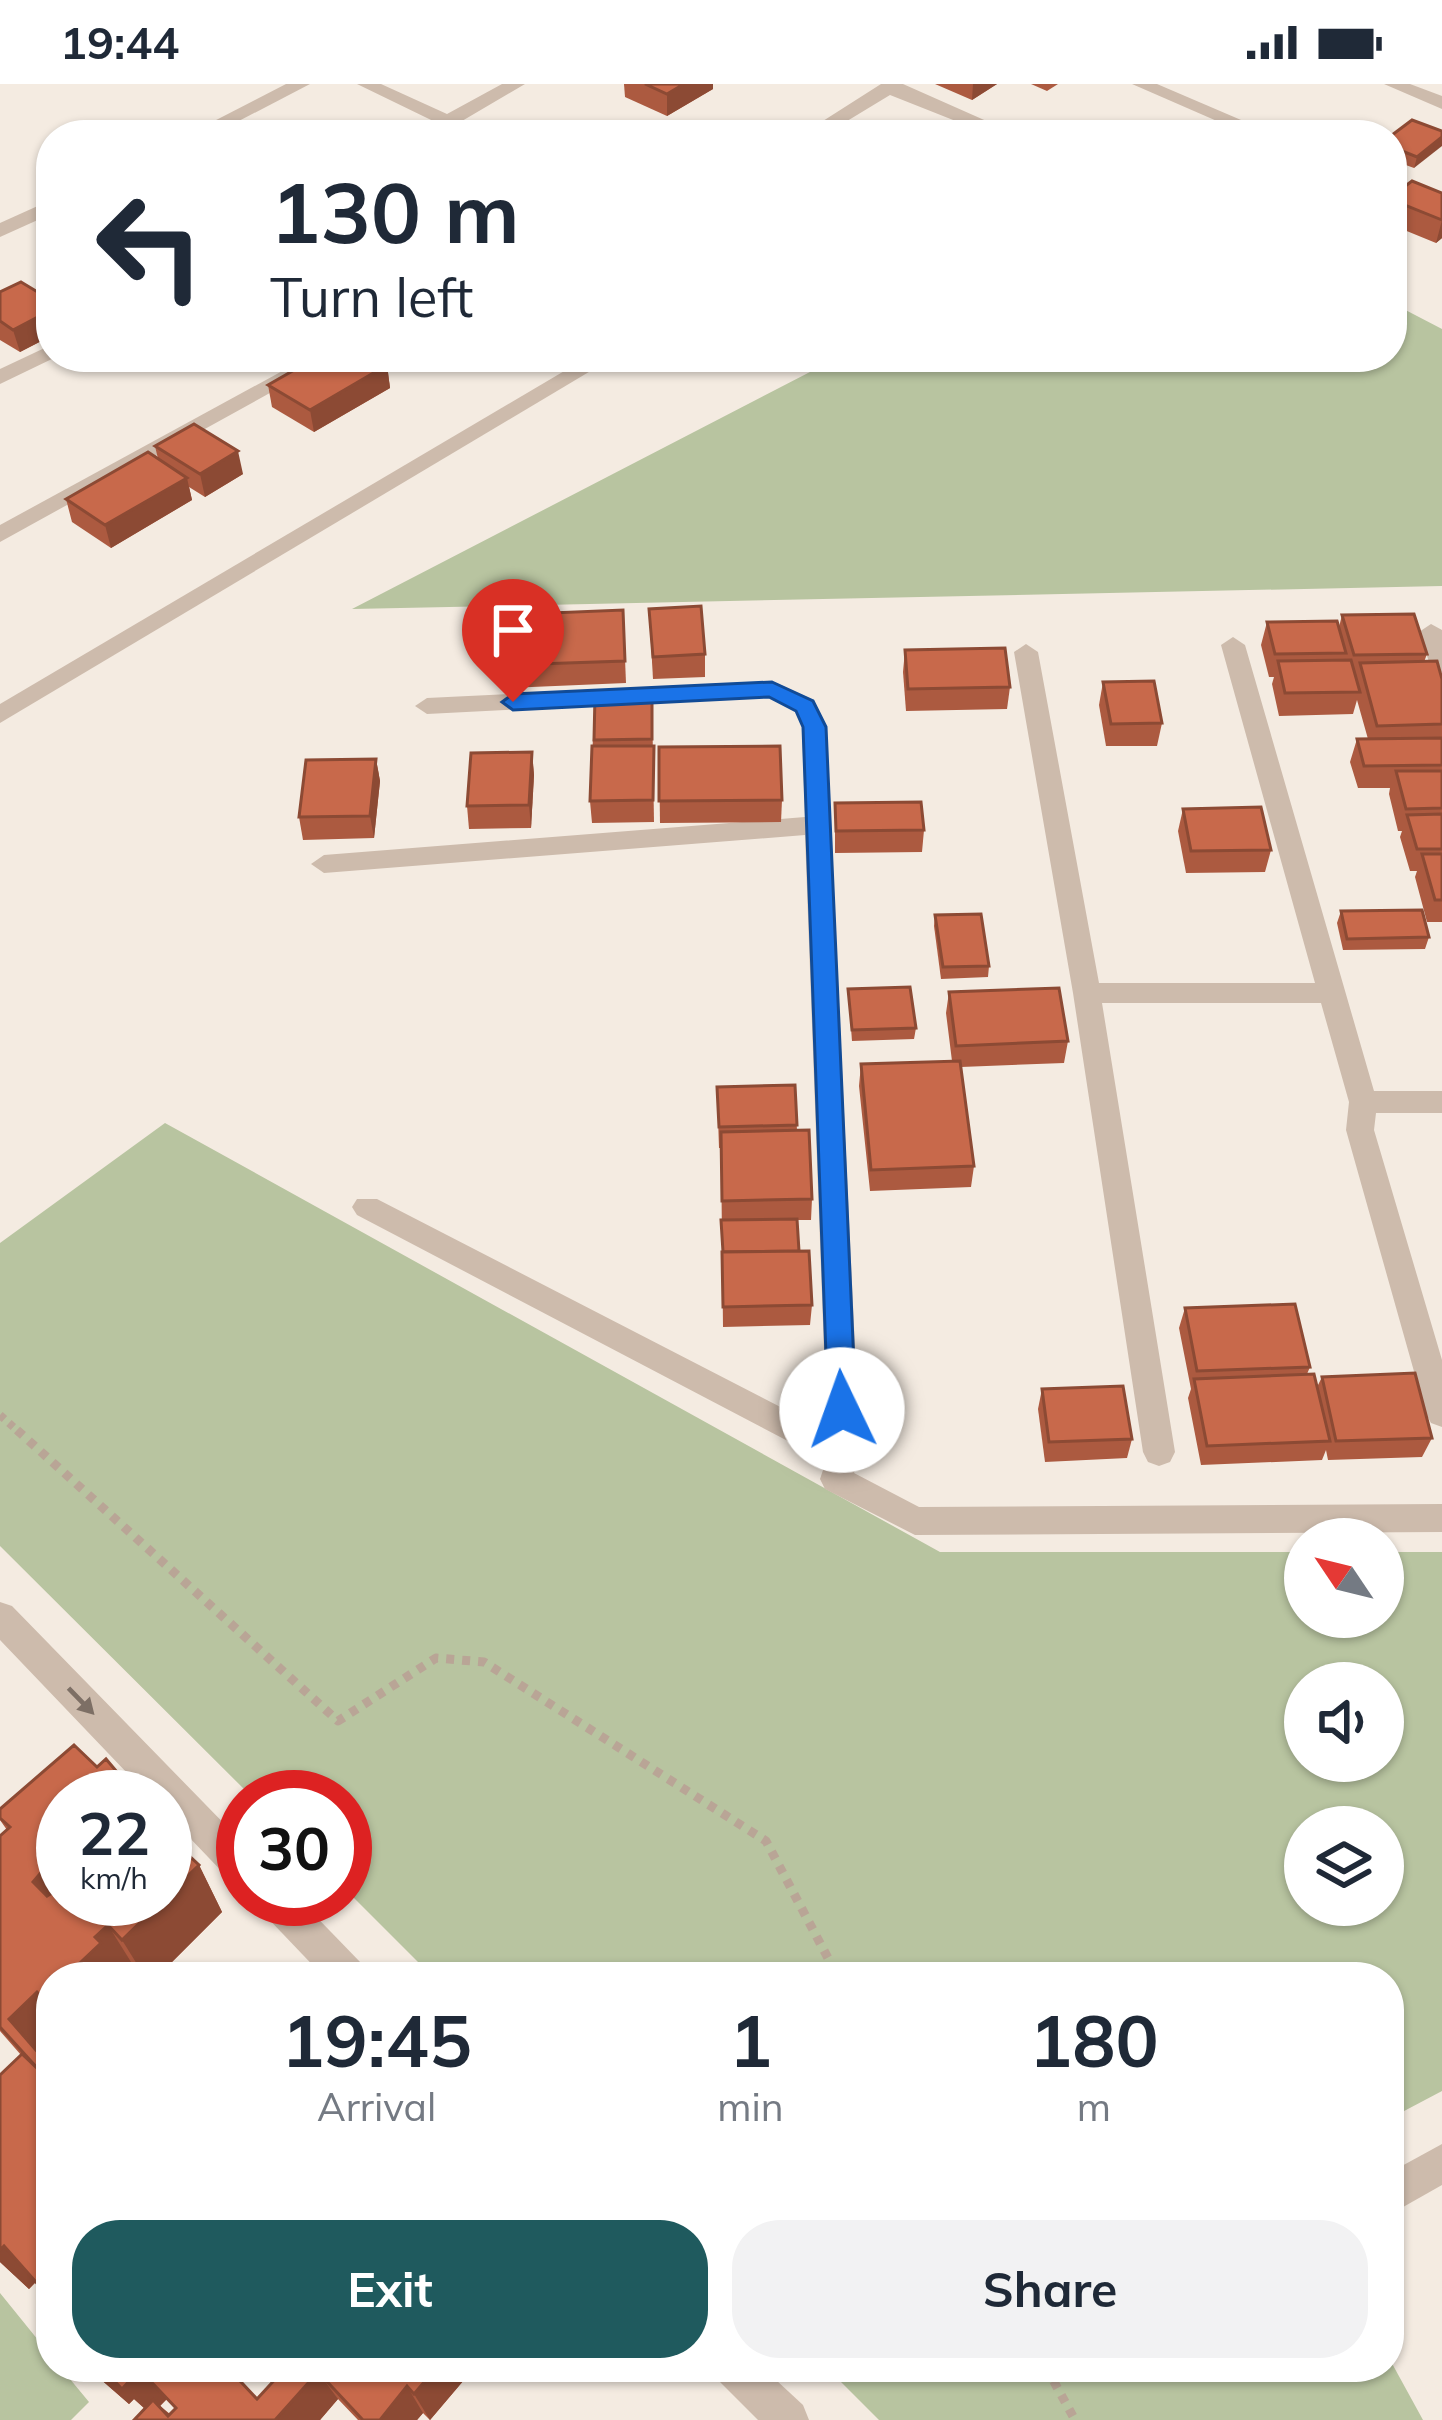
<!DOCTYPE html>
<html lang="en">
<head>
<meta charset="utf-8">
<style>
  :root { --surface:#fff; --page:#f2f2f3; --text:#1f2937; --muted:#747a83; --accent:#1f5a5e }
  body { margin:0; font-family:Mulish,sans-serif; background:var(--page); color:var(--text); height:100vh; display:flex; flex-direction:column; font-size:45px; white-space:nowrap }
  * { box-sizing:border-box; margin:0 }
  p { font-size:39px; color:var(--muted) }
  .icon { flex:none; width:66px; height:66px; fill:none; stroke:currentColor; stroke-width:2; stroke-linecap:round; stroke-linejoin:round }
  .map { position:relative; flex:1; overflow:hidden }
  .drawer { position:absolute; left:36px; top:1878px; width:1368px; height:420px; display:flex; flex-direction:column; background:var(--surface); border-radius:48px; box-shadow:0 3px 9px #0004 }
  .drawer>* { flex:none }
  .hud { position:absolute; left:36px; top:36px; width:1371px; height:252px; border-radius:48px; box-shadow:0 3px 9px #0004; background:#fff; color:var(--text); overflow:hidden }
  .needle { width:78px; rotate:305deg }
  .controls { position:absolute; left:1284px; top:1434px; display:grid; gap:24px }
  .controls a { display:grid; place-items:center; width:120px; height:120px; border-radius:50%; background:var(--surface); box-shadow:0 3px 9px #0004; font-size:60px }
  .speed { position:absolute; left:36px; top:1686px; display:flex; gap:24px; font-size:60px; font-weight:700; text-align:center }
  .speed>* { display:grid; place-content:center; width:156px; height:156px; border-radius:50%; background:var(--surface); box-shadow:0 3px 9px #0004; line-height:1 }
  .speed small { font-size:30px; font-weight:400 }
  .speed .limit { border:18px solid #d22; background:#fff; color:#111 }
  .pin { position:absolute; display:grid; place-items:center; width:102px; height:102px; color:#fff; margin:-123px -51px; border-radius:50% 50% 50% 0; rotate:-45deg; box-shadow:0 0 12px #0007 }
  .pin .icon { rotate:45deg }
  .me { position:absolute; width:132px; margin:-66px; rotate:357deg; stroke-linejoin:round; filter:drop-shadow(0 0 9px #0008) }
  .turn { display:flex; align-items:center; gap:42px; height:252px; padding:0 36px; font-size:54px }
  .turn .icon { width:156px; height:156px; stroke-width:2.5 }
  .turn b { display:block; font-size:84px; line-height:102px }
  .eta { display:flex; justify-content:space-evenly; align-items:center; height:204px; text-align:center }
  .eta b { font-size:72px; font-weight:700; line-height:84px }
  .action { display:flex; gap:24px; margin-top:auto; padding:24px 36px }
  .action a { flex:1; height:138px; border-radius:48px; background:var(--accent); color:#fff; font-size:48px; font-weight:700; line-height:138px; text-align:center }
  .action a+a { background:var(--page); color:var(--text) }
  .status { display:flex; justify-content:space-between; align-items:center; height:84px; padding:0 60px; background:var(--surface); direction:ltr }
  .status svg { height:33px; fill:currentColor }
  .map>svg:first-child { display:block }
</style>
</head>
<body>
<div class="status"><b>19:44</b><svg viewBox="0 0 49 12"><path d="M0 12V9h3v3zM5 12V6h3v6zM10 12V3h3v9zM15 12V0h3v12zM26 1h20v11H26zM47 4h2v5h-2z"/></svg></div>
<div class="map">
<svg width="1442" height="2336" viewBox="0 0 1442 2336">
  <rect width="100%" height="100%" fill="#f4ebe1"/>
  <g fill="#b8c4a0" fill-rule="evenodd">
    <path d="M1392,219L1442,245V502L352,525L839,273H1392Z"/>
    <path d="M165,1039L940,1468H1305V1533H1383V1468H1442V2007L1389,2035V1893H433L345,1805V1713H252L0,1462V1159ZM1305,1599H1383V1677H1305ZM1305,1743H1383V1821H1305Z"/>
    <path d="M0,2209L51,2272V2283H60L89,2318L71,2336H0Z"/>
    <path d="M1389,2274L1423,2336H879L826,2283H1389Z"/>
  </g>
  <g fill="none" stroke-linecap="round" stroke-linejoin="round">
    <path stroke="#b9a596" stroke-width="8" stroke-dasharray="6 6" stroke-linecap="butt" d="M0,1331L20,1349"/>
    <g stroke="#b9a596" stroke-width="9" stroke-dasharray="8 8" stroke-linecap="butt">
      <path d="M17,1346L338,1637L436,1574L484,1578L766,1757L838,1893"/>
      <path d="M1046,2283L1075,2336"/>
    </g>
    <g fill="#cdbbac" fill-rule="evenodd">
      <path d="M286,0H310L212,51H187Z"/>
      <path d="M357,0H381L447,30L502,0H525L462,37L488,51H462Z"/>
      <path d="M881,0H903L1018,51H991L890,11L824,51H801Z"/>
      <path d="M1132,0H1157L1276,51H1249Z"/>
      <path d="M1384,0H1410L1442,12V25Z"/>
      <path d="M51,116V130L0,153V139Z"/>
      <path d="M51,261V273H56L0,300V285Z"/>
      <path d="M308,273H335L0,458V441Z"/>
      <path d="M588,273H614L0,639V620Z"/>
      <path d="M1431,540L1442,546V589L1430,581L1419,548Z"/>
      <path d="M1233,553L1245,561L1374,1007H1442V1029H1376L1374,1046L1442,1276V1343L1431,1339L1426,1330L1346,1046L1349,1018L1321,919H1102L1175,1368L1170,1378L1159,1382L1148,1378L1143,1368L1073,909L1014,568L1026,560L1038,568L1099,899H1315L1221,561Z"/>
      <path d="M772,597L814,616L826,643L860,1371L854,1389L919,1423L1442,1420V1448L915,1451L825,1405L820,1395L826,1377L357,1131L352,1123L357,1115H377L827,1347L805,751L324,789L311,780L324,771L805,733L802,643L795,627L768,613L427,630L415,622L427,614Z"/>
      <path d="M0,1518L12,1522L243,1759V1801L230,1796L165,1728V1713H150L0,1556Z"/>
      <path d="M256,1815H299L362,1880L367,1893H324L261,1827Z"/>
      <path d="M1442,2060V2101L1389,2131V2089Z"/>
      <path d="M713,2283H762L803,2321L809,2336H758L719,2297Z"/>
    </g>
  </g>
  <g fill="#ac5a40" fill-rule="evenodd">
    <path d="M624,0H713V5L667,32L625,13Z"/>
    <path d="M935,0H997L972,16Z"/>
    <path d="M1031,0H1058L1047,7Z"/>
    <path d="M1442,47L1414,84L1392,76V51Z"/>
    <path d="M1392,89L1402,104L1442,109V154L1436,159L1392,141Z"/>
    <path d="M0,208L51,216V252L20,268L0,256Z"/>
    <path d="M387,281L390,304L314,348L272,323L268,301Z"/>
    <path d="M155,362L243,390L205,413L189,403L192,416L111,464L72,438L66,415L158,375Z"/>
    <path d="M649,525L705,570V593L653,595Z"/>
    <path d="M623,526L626,599L507,604L505,581Z"/>
    <path d="M1342,531L1427,570L1424,578L1442,595V838H1427L1415,793L1417,787H1410L1400,753L1402,747H1398L1389,710L1390,704H1358L1350,678L1357,655H1368L1357,616L1353,630L1279,632L1272,600L1274,593H1269L1261,561L1267,538L1339,543Z"/>
    <path d="M905,566L1010,603L1007,625L906,627L903,588Z"/>
    <path d="M1103,598L1162,639L1157,662H1106L1099,621Z"/>
    <path d="M595,612H652L654,738L592,739L590,717Z"/>
    <path d="M659,663L782,716L781,738L660,739Z"/>
    <path d="M532,668L534,691L531,744L469,745L467,722Z"/>
    <path d="M376,675L380,697L374,754L303,756L299,733Z"/>
    <path d="M835,719L924,746L922,768L835,769Z"/>
    <path d="M1183,725L1271,766L1265,788L1186,789L1178,747Z"/>
    <path d="M1341,827L1429,853L1425,865L1343,866L1337,839Z"/>
    <path d="M935,831L989,882L988,893L941,895L934,842Z"/>
    <path d="M848,905L916,944L914,955L852,957Z"/>
    <path d="M949,908L1068,957L1064,979L961,983L974,1082L971,1103L870,1107L859,1002L861,980L952,977L946,929Z"/>
    <path d="M795,1001L797,1047L812,1115L811,1136H797L799,1167L812,1221L810,1241L723,1243L721,1064H719L717,1003Z"/>
    <path d="M1185,1224L1310,1283L1307,1290L1317,1303L1322,1293L1432,1354L1422,1373L1328,1376L1326,1366L1322,1376L1201,1381L1188,1314L1191,1305L1179,1244Z"/>
    <path d="M1042,1305L1132,1355L1127,1374L1045,1378L1038,1325Z"/>
    <path d="M63,1713V1815L199,1781L222,1828L157,1893H143L136,1886L128,1893H51V1968L44,1975L36,2198L29,2205L0,2178V1991L21,1971L0,1947V1752L7,1746L0,1736V1725Z"/>
    <path d="M271,2283H475L430,2336L423,2329L417,2336H358L338,2315L320,2336H134L145,2325L134,2315L129,2320L98,2293L238,2294L257,2315L279,2291ZM167,2315L176,2324L170,2330L160,2322Z"/>
  </g>
  <g fill="#8c4a34">
    <path d="M684,0H713V5L667,32V10Z"/>
    <path d="M973,0H997L972,16Z"/>
    <path d="M1442,53V62L1414,84L1417,73Z"/>
    <path d="M1404,94L1399,116H1392V104Z"/>
    <path d="M1442,136V154L1436,159Z"/>
    <path d="M51,226V252L20,268L13,246Z"/>
    <path d="M387,281L390,304L314,348L310,326Z"/>
    <path d="M238,367L243,390L205,413L200,390Z"/>
    <path d="M187,394L192,416L111,464L105,441Z"/>
    <path d="M532,668L534,691L531,744L529,721Z"/>
    <path d="M376,675L380,697L374,754L370,732Z"/>
    <path d="M117,1688L131,1713H102L101,1701Z"/>
    <path d="M63,1763V1815L64,1845L33,1798Z"/>
    <path d="M199,1781L222,1828L157,1893H145L122,1856Z"/>
    <path d="M108,1841L136,1886L128,1893H65L95,1853Z"/>
    <path d="M51,1906V1925L43,1914Z"/>
    <path d="M37,1908L51,1927V1968L42,1977L9,1935Z"/>
    <path d="M4,2162L39,2194L29,2205L0,2178V2166Z"/>
    <path d="M142,2283H197L160,2322L176,2336L152,2331L134,2315L129,2320L98,2293L104,2286Z"/>
    <path d="M227,2283H248L237,2294Z"/>
    <path d="M437,2283H475L430,2336L414,2310Z"/>
    <path d="M318,2288L338,2315L320,2336H277L276,2335Z"/>
    <path d="M407,2302L423,2329L417,2336H380Z"/>
  </g>
  <g fill="#c8694b" stroke="#8c4a34" stroke-width="3">
    <path d="M645,0H684L667,10Z"/>
    <path d="M1412,36L1442,47V53L1417,73L1392,63V51Z"/>
    <path d="M1392,89L1404,94L1392,104Z"/>
    <path d="M1412,97L1442,109V136L1392,116V112Z"/>
    <path d="M21,198L51,216V226L13,246L0,237V208Z"/>
    <path d="M317,273H373L387,281L310,326L268,301Z"/>
    <path d="M194,340L238,367L200,390L155,362Z"/>
    <path d="M148,368L187,394L105,441L66,415Z"/>
    <path d="M701,522L705,570L653,573L649,525Z"/>
    <path d="M623,526L625,577L505,581L504,531Z"/>
    <path d="M1414,530L1427,570L1354,571L1342,531Z"/>
    <path d="M1337,537L1346,569L1275,570L1267,538Z"/>
    <path d="M1005,564L1010,603L908,605L905,566Z"/>
    <path d="M1351,576L1360,608L1285,609L1278,577Z"/>
    <path d="M1437,577L1442,595V640L1377,642L1360,579Z"/>
    <path d="M1154,597L1162,639L1111,640L1103,598Z"/>
    <path d="M595,612H652V655L594,656Z"/>
    <path d="M1442,654V681L1364,682L1357,655Z"/>
    <path d="M592,662H654L653,716L590,717Z"/>
    <path d="M780,662L782,716L659,717V663Z"/>
    <path d="M532,668L529,721L467,722L471,669Z"/>
    <path d="M376,675L370,732L299,733L306,676Z"/>
    <path d="M1396,687H1442V724L1406,725Z"/>
    <path d="M921,718L924,746L836,747L835,719Z"/>
    <path d="M1261,723L1271,766L1191,767L1183,725Z"/>
    <path d="M1442,730V765H1417L1407,731Z"/>
    <path d="M1422,770H1442V816H1435Z"/>
    <path d="M1422,826L1429,853L1347,855L1341,827Z"/>
    <path d="M981,830L989,882L943,883L935,831Z"/>
    <path d="M910,903L916,944L852,946L848,905Z"/>
    <path d="M1059,904L1068,957L956,962L949,908Z"/>
    <path d="M960,977L974,1082L871,1086L861,980Z"/>
    <path d="M795,1001L797,1041L719,1043L717,1003Z"/>
    <path d="M809,1046L812,1115L722,1117L721,1048Z"/>
    <path d="M797,1135L799,1167L723,1168L721,1136Z"/>
    <path d="M809,1167L812,1221L723,1223L722,1168Z"/>
    <path d="M1295,1220L1310,1283L1197,1287L1185,1224Z"/>
    <path d="M1415,1289L1432,1354L1336,1357L1322,1293Z"/>
    <path d="M1314,1290L1330,1357L1207,1362L1194,1295Z"/>
    <path d="M1123,1302L1132,1355L1049,1358L1042,1305Z"/>
    <path d="M74,1661L97,1683L106,1675L117,1688L101,1701L107,1709L102,1713H63V1763L33,1798L47,1812L63,1802V1815H164L122,1856L108,1841L95,1853L101,1859L65,1893H51V1906L43,1914L37,1908L9,1935L48,1980L40,1987L0,1943V1752L10,1743L0,1734V1725Z"/>
    <path d="M165,1749L199,1781L165,1814Z"/>
    <path d="M22,1970L40,1987L51,1977V2215L4,2162L0,2166V1991Z"/>
    <path d="M89,2283H142L122,2305L104,2286L98,2293Z"/>
    <path d="M142,2283H227L257,2315L280,2290L274,2283H437L414,2310L407,2302L380,2336H363L318,2288L276,2335L277,2336H134L153,2316L168,2332L176,2324L140,2286Z"/>
  </g>
  <defs><path id="oneway-solid" d="M-6-.8H1V-3.2L6.5 0L1 3.2V.8H-6Z" transform="scale(3)"/></defs>
  <use fill="#7d6f65" href="#oneway-solid" transform="translate(81 1617) rotate(46)"/>
  <path fill="#1a73e8" stroke="#114b97" stroke-width="3" d="M772,598L813,617L826,643L856,1326L852,1335H832L828,1326L803,643L796,627L769,613L513,626L502,618L513,610Z"/>
</svg>
<div class="controls">
<a><svg class="needle" viewBox="-14 -14 28 28"><path d="M0-13l5 13h-10z" fill="#e53935"/><path d="M0 13l5-13h-10z" fill="#747a83"/></svg></a>
<a><svg class="icon" aria-label="sound" viewBox="0 0 24 24"><path d="M4 9h4l5-4v14l-5-4H4zM17 9q2 3 0 6"/></svg></a>
<a><svg class="icon" aria-label="layers" viewBox="0 0 24 24"><path d="M12 4l9 5-9 5-9-5zM3 14l9 5 9-5"/></svg></a>
</div>
<div class="speed"><div>22<small>km/h</small></div><div class="limit">30</div></div>
<div class="pin" style="left:513px;top:618px;background:#d93025"><svg class="icon" aria-label="arrive" viewBox="0 0 24 24"><path d="M6 21V4h12l-3 4 3 4H6"/></svg></div>
<svg class="me" style="left:842px;top:1326px" viewBox="-20 -20 40 40"><circle r="19" fill="#fff"/><path d="M0-13L10 11 0 6-10 11z" fill="#1a73e8"/></svg>
<div class="hud">
<div class="turn"><svg class="icon" aria-label="left" viewBox="0 0 24 24"><path d="M17 20v-9H6M10 6l-5 5 5 5"/></svg><div><b>130 m</b>Turn left</div></div>
</div>
<section class="drawer">
<div class="eta">
<div><b>19:45</b><p>Arrival</p></div>
<div><b>1</b><p>min</p></div>
<div><b>180</b><p>m</p></div>
</div>
<div class="action"><a>Exit</a><a>Share</a></div>
</section>
</div>
</body>
</html>
